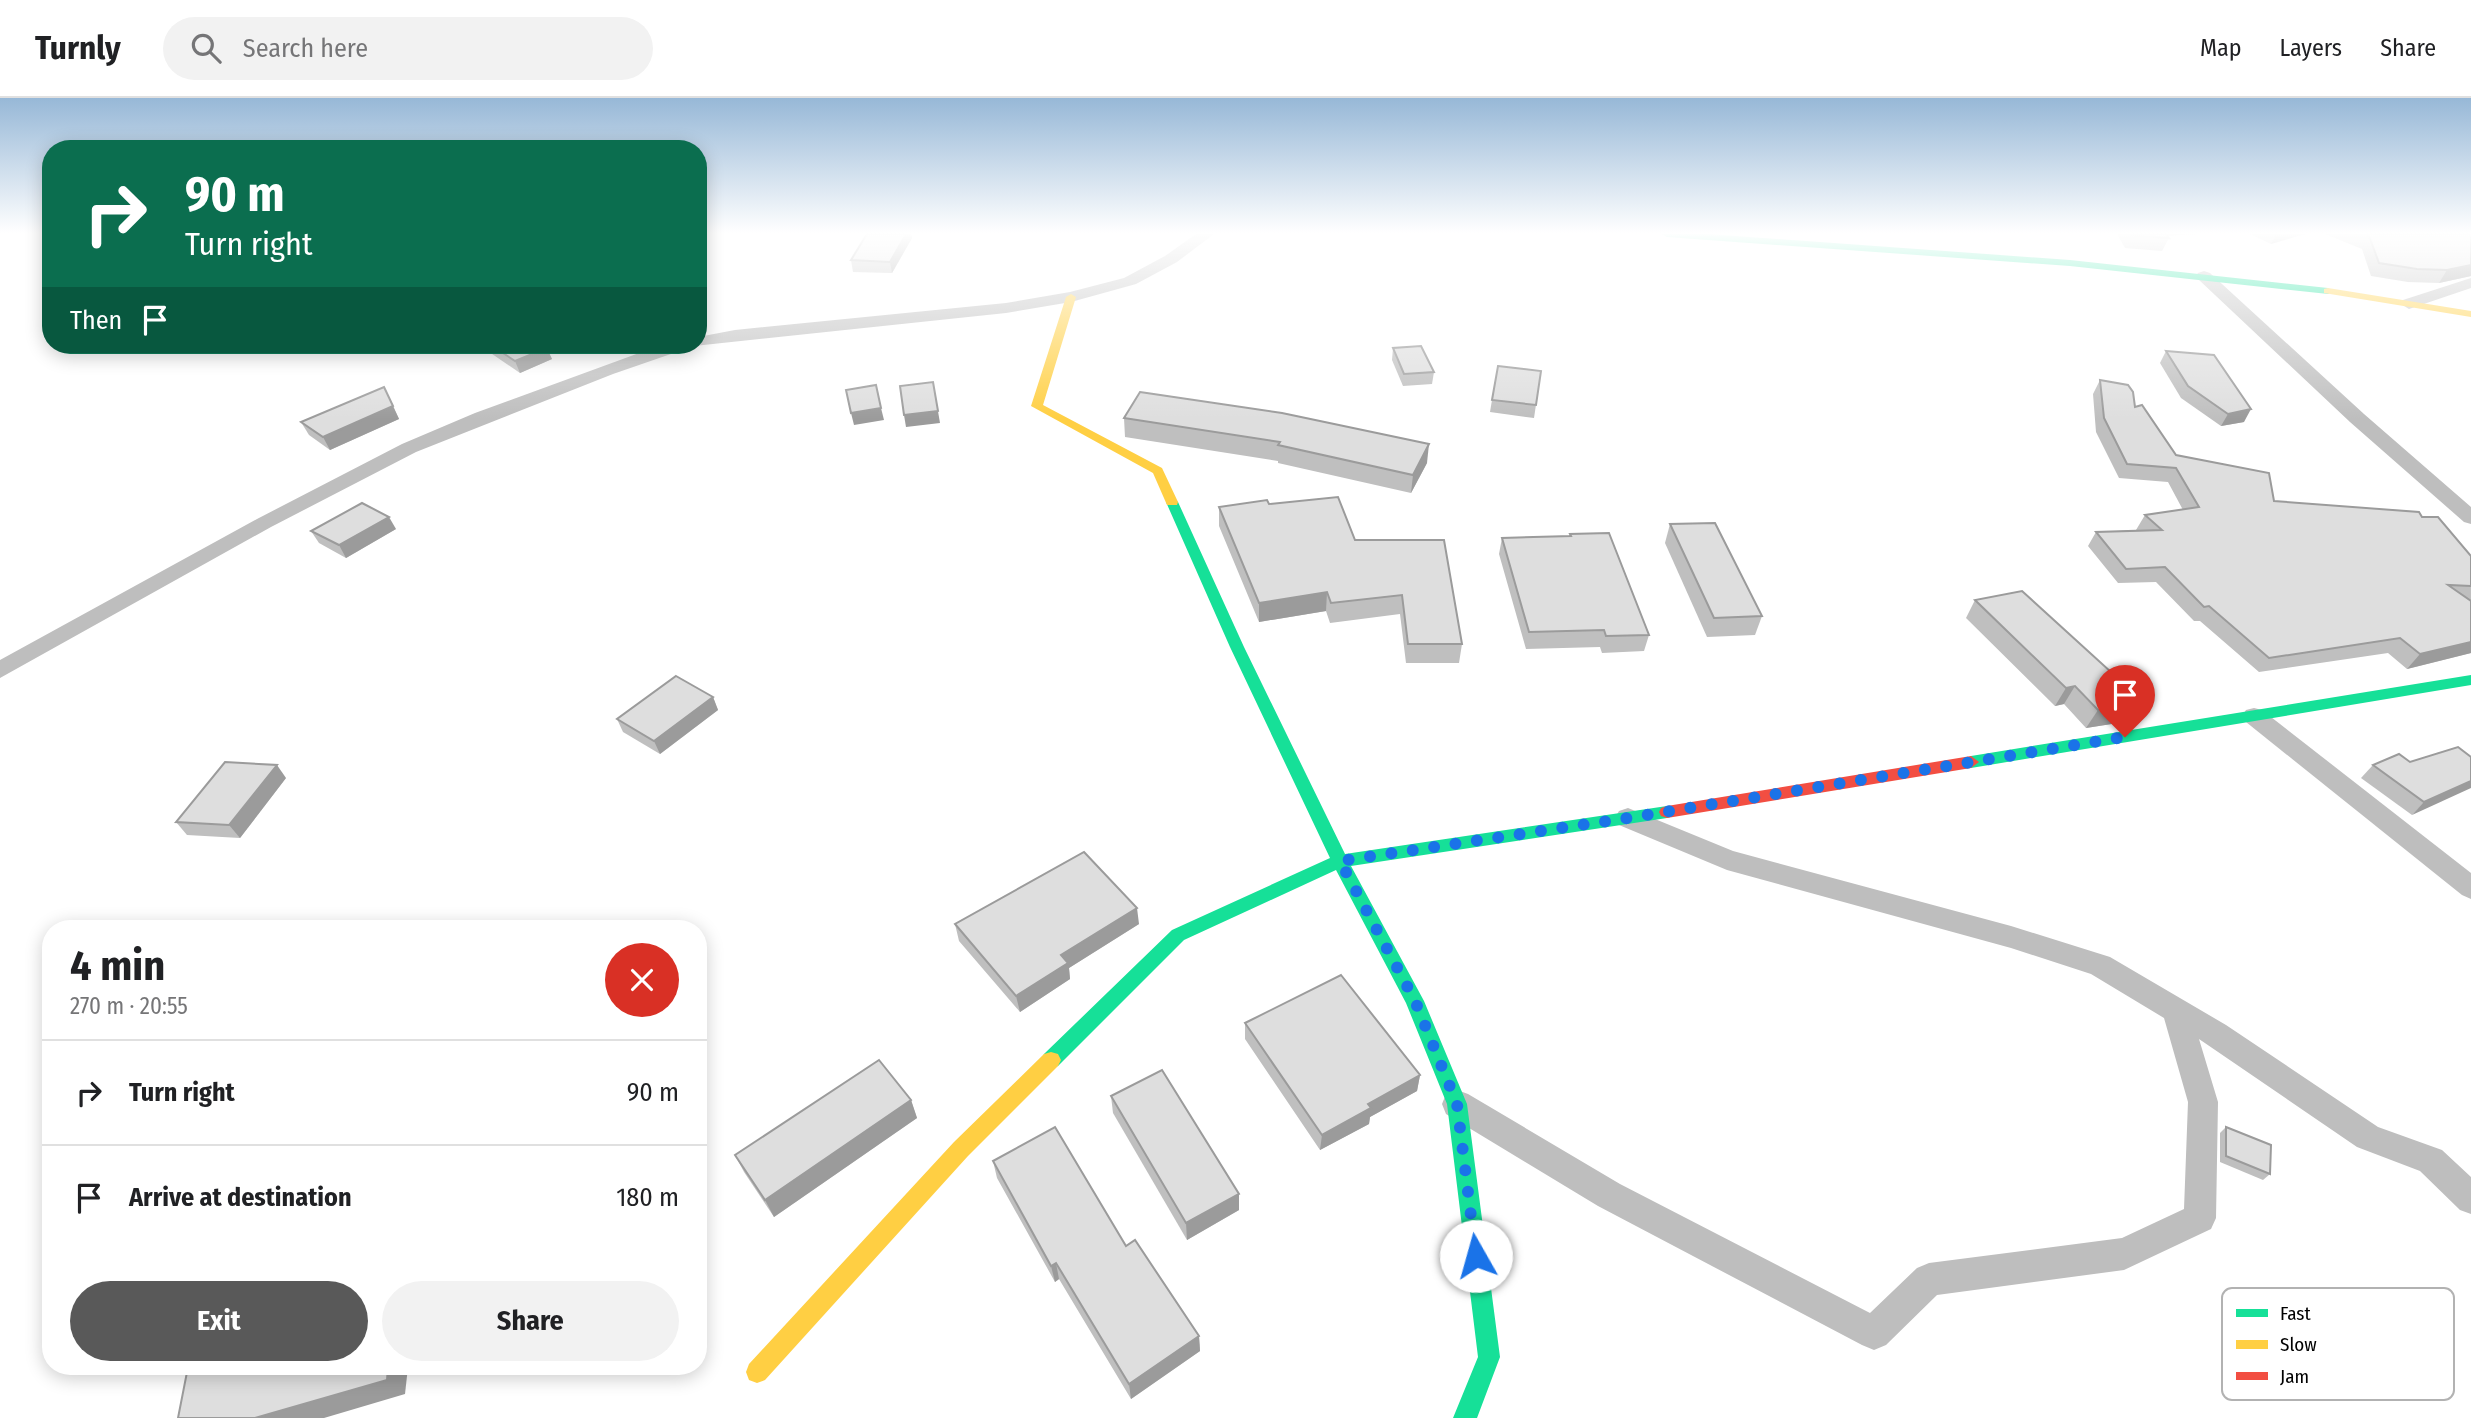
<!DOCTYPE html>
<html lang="en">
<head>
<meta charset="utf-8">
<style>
  :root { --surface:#fff; --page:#f2f2f2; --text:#202124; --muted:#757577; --line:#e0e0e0; --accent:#595959 }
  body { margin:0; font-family:"Fira Sans Condensed",sans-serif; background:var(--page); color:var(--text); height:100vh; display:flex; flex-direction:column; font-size:26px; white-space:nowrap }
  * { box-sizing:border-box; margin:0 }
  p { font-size:23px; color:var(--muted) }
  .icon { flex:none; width:38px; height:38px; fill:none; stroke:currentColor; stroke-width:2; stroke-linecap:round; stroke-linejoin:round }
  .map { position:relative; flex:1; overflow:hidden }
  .details { position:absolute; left:42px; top:822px; width:665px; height:455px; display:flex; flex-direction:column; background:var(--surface); border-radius:28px; box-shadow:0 4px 18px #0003 }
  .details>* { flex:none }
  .top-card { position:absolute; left:42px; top:42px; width:665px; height:214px; border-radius:28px; box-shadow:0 4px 18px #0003; background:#0b6e4f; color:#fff; overflow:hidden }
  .pin { position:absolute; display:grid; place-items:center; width:60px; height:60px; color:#fff; margin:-72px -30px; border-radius:50% 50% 50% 0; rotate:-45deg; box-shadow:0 0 7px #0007 }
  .pin .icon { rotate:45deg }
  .me { position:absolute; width:77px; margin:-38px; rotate:353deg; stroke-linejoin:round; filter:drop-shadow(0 0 5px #0008) }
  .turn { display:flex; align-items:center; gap:24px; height:147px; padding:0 28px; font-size:32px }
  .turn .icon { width:91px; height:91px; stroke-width:2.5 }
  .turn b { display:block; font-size:49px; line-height:60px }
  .then { display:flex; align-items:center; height:66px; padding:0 28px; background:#0003; gap:14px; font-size:26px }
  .round { display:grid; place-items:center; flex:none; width:74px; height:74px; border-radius:37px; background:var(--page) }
  .head { display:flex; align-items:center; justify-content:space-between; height:119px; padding:0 28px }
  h1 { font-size:42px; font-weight:700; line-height:52px }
  .action { display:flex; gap:14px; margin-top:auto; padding:14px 28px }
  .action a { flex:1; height:80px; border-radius:42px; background:var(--accent); color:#fff; font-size:28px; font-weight:700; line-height:80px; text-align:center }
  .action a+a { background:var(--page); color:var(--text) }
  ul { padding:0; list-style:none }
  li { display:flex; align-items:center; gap:21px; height:105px; padding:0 28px; border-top:2px solid var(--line) }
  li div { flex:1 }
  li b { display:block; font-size:26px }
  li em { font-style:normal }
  header { display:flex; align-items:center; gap:42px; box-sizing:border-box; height:98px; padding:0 35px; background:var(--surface); border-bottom:2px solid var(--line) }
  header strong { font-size:33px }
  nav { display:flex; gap:38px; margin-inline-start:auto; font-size:24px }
  .search { width:490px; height:63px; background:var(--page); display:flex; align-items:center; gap:18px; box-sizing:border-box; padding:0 24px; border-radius:38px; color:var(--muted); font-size:26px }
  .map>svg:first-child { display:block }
</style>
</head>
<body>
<header>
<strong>Turnly</strong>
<div class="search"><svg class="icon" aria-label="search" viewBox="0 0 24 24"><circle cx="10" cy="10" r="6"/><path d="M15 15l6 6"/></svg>Search here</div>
<nav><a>Map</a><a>Layers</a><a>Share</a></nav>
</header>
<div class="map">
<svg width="2471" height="1320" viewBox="0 0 2471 1320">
  <rect width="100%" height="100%" fill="#fff"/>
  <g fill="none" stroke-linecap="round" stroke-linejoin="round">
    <g fill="#bebebe" fill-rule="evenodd">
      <path d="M1196,136H1214L1177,164L1136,186L1071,204L1006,215L694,248L613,276L416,354L271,429L0,580V562L257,421L402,346L475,315L661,247H698V239L735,232L1006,205L1070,194L1124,180L1165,158Z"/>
      <path d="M2204,173L2210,175L2364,316L2471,409V426L2464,424L2350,324L2198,181L2196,178L2198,175Z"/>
      <path d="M2471,180V190L2409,211L2401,206L2403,202Z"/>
      <path d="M2254,610L2262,612L2471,775V801L2462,797L2246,624L2242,618L2246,612Z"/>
      <path d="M1628,710L1733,753L2011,828L2110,859L2226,927L2378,1029L2442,1052L2471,1079V1116L2460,1112L2420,1073L2357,1049L2199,941L2218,1004L2216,1120L2211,1131L2124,1172L1937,1197L1886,1247L1874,1252L1862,1247L1598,1108L1446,1016L1442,1006L1446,996L1457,992L1468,996L1620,1086L1870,1215L1917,1170L1929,1165L2122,1140L2184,1111L2188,1004L2164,920L2091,876L2011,850L1727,772L1619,727L1615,720L1619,713Z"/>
    </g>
    <g fill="#16e098" fill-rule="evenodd">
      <path d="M1662,136H1708L2070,162L2328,190L2333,193L2328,196L2070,168L1667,139Z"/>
      <path d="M1172,400L1178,404L1244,549L1345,756L1667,708L1673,710L1675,714L1673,718L1667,720L1351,768L1424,903L1467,1006L1500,1259L1477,1320H1453L1478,1259L1447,1006L1406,905L1336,772L1184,842L1058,968L1051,970L1044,968L1041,962L1044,956L1172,832L1330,760L1230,549L1166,404Z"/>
      <path d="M2471,577V587L1971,670L1963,664L1971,658Z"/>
    </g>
    <g fill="#ffcf43" fill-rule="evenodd">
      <path d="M2328,190L2471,213V219L2324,195V191Z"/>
      <path d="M1071,196L1076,199L1043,307L1162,370L1178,404L1177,407H1167L1153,375L1031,308L1066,199Z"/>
      <path d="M1051,954L1058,956L1061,962L1058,968L968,1058L765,1282L757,1285L749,1282L746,1274L749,1266L954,1044L1044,956Z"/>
    </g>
    <path fill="#f24e42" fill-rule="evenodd" d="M1971,658L1979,664L1971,670L1667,720L1661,718L1659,714L1661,710L1667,708Z"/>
  </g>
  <g fill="#bfbfbf">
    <path d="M867,136H911L912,140L892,175L853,174L851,162Z"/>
    <path d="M2117,136H2197L2167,138L2169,140L2162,153L2125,150Z"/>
    <path d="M2250,136H2305L2271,146Z"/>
    <path d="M2325,136H2471V178L2439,185L2408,184L2371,178L2362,151Z"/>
    <path d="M479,247H542L552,261L520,275Z"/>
    <path d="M1393,250L1434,274L1432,286L1403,288L1392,262Z"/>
    <path d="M2166,253L2244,324L2221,328L2181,300L2160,265Z"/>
    <path d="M1541,273L1534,320L1490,314L1492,302Z"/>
    <path d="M2100,282L2135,309L2176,357L2274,403L2422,419L2471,458V555L2407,571L2388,555L2259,574L2200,523H2194L2156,484L2118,485L2088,448L2096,434L2137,432H2136L2145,417L2183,412L2168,384L2119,380L2096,334L2093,296Z"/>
    <path d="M390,301L399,321L330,352L309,337L301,324Z"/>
    <path d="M1124,320L1427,365L1411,395L1278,365V363L1125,339Z"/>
    <path d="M1269,406L1355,442L1462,546L1459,565H1406L1400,516L1330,525L1326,513L1259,524L1219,428V409Z"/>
    <path d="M1670,426L1762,518L1755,537L1707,539L1665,445Z"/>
    <path d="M396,431L346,460L319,445L311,433Z"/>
    <path d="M1570,436L1649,537L1644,553L1602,555L1600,549L1526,551L1499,456L1502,440L1569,438Z"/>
    <path d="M1975,502L2123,585L2137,622L2086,630L2064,606L2055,608L1966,520Z"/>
    <path d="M713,599L718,612L660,656L623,634L617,621Z"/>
    <path d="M2471,659L2412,717L2361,680L2373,667Z"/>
    <path d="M286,680L240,740L187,737L176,724Z"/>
    <path d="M955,826H1139L1069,870L1070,881L1020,914L959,843Z"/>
    <path d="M1245,925L1420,977L1417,993L1370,1019L1369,1026L1320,1052L1245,941Z"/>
    <path d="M1111,998L1239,1096V1112L1187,1142L1113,1015Z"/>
    <path d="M911,1002L917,1020L774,1119L744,1074L735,1057Z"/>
    <path d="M2226,1029L2270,1076L2263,1082L2220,1064V1035Z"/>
    <path d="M993,1063L1126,1148L1199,1238L1200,1253L1131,1301L1059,1181L1055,1184L997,1080Z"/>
  </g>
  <g fill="#9b9b9b">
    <path d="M906,136H911L912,140L892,175L890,164Z"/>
    <path d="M2276,136H2305L2271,146Z"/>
    <path d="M2471,167V178L2439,185L2447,172Z"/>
    <path d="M547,250L552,261L520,275L515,263Z"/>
    <path d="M933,284L940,325L906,329L904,317Z"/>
    <path d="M384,289L399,321L330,352L323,339Z"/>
    <path d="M881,310L884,322L854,327L851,315Z"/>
    <path d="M2251,311L2244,324L2221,328L2228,316Z"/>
    <path d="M1429,346L1427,365L1411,395L1413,377Z"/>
    <path d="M389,419L396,431L346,460L339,447Z"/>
    <path d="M1327,494L1326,513L1259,524V505Z"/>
    <path d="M2471,544V555L2407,571L2420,556Z"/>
    <path d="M2075,588L2064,606L2055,608L2066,590Z"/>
    <path d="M713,599L718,612L660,656L654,643Z"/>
    <path d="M2149,604L2137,622L2086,630L2098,612Z"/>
    <path d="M277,667L286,680L240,740L229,727Z"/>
    <path d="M2471,683V690L2412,717L2424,704Z"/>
    <path d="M1137,810L1139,826L1069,870L1070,881L1020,914L1016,898L1061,857Z"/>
    <path d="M1420,977L1417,993L1370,1019L1369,1026L1320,1052L1322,1037L1368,1006Z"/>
    <path d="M911,1002L917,1020L774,1119L765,1102Z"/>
    <path d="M1239,1096V1112L1187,1142L1186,1125Z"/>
    <path d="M1056,1165L1059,1181L1055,1184L1051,1168Z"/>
    <path d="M1199,1238L1200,1253L1131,1301L1129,1286Z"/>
    <path d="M388,1269H408L405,1296L324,1320H255Z"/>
  </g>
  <g fill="#dedede" stroke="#9b9b9b" stroke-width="2">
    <path d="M867,136H906L890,164L851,162Z"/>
    <path d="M2131,136H2166L2169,140L2131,137Z"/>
    <path d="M2364,136H2471V167L2447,172L2417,171L2379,165L2369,138Z"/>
    <path d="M491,247H542L547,250L515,263Z"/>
    <path d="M1421,248L1434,274L1404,276L1393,250Z"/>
    <path d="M2166,253L2214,257L2251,311L2228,316L2188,288Z"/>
    <path d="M1498,268L1541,273L1536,307L1492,302Z"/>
    <path d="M2100,282L2128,287L2133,294L2135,309L2142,307L2176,357L2269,375L2274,403L2419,414L2422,419H2438L2471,458V488L2448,487L2471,503V544L2420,556L2400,540L2269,560L2209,508L2204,509L2165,469L2126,471L2096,434L2162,432L2145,417L2199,409L2176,370L2127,366L2104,320Z"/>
    <path d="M933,284L938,313L904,317L900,288Z"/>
    <path d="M876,287L881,310L851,315L846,292Z"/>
    <path d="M384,289L393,308L323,339L301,324Z"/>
    <path d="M1140,294L1282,315L1429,346L1413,377L1278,347L1280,344L1124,320Z"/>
    <path d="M1338,399L1355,442H1444L1462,546H1408L1402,497L1331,505L1327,494L1259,505L1219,409L1267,402L1269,406Z"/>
    <path d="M362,405L389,419L339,447L311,433Z"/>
    <path d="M1715,425L1762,518L1714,520L1670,426Z"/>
    <path d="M1609,435L1649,537L1606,538L1604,532L1529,534L1502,440L1571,438L1570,436Z"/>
    <path d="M2022,493L2123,585L2129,584L2149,604L2098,612L2075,588L2066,590L1975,502Z"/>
    <path d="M676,578L713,599L654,643L617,621Z"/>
    <path d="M2458,649L2471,659V683L2424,704L2373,667L2399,656L2410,664Z"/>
    <path d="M225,664L277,667L229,727L176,724Z"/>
    <path d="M1084,754L1137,810L1061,857L1068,865L1016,898L955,826Z"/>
    <path d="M1341,877L1420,977L1368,1006L1371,1010L1322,1037L1245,925Z"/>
    <path d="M879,962L911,1002L765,1102L735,1057Z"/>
    <path d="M1162,972L1239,1096L1186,1125L1111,998Z"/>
    <path d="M1055,1029L1126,1148L1135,1142L1199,1238L1129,1286L1056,1165L1051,1168L993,1063Z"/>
    <path d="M2226,1029L2271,1047L2270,1076L2226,1058Z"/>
    <path d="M188,1269H388L387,1282L255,1320H178Z"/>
  </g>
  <linearGradient id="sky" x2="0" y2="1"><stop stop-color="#97b8d7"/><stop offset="0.42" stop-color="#fff"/><stop offset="1" stop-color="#fff" stop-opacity="0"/></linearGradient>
  <rect width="2471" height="321" fill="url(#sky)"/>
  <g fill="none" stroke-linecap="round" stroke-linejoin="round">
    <path stroke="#1a73e8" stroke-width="12" stroke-dasharray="0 21.6" d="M1476,1158L1457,1006L1415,903L1340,763L1628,720L2125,639"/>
  </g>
  <rect x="2222" y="1190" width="232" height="112" rx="10" fill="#fff" stroke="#b2b2b2" stroke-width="2"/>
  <rect x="2236" y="1211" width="32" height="8" fill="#16e098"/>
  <rect x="2236" y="1242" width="32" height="9" fill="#ffcf43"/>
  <rect x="2236" y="1274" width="32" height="8" fill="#f24e42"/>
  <g font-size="19" fill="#000">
    <text x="2280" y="1222">Fast</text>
    <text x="2280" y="1253">Slow</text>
    <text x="2280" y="1285">Jam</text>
  </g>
</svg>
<div class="pin" style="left:2125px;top:639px;background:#d93025"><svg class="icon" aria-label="arrive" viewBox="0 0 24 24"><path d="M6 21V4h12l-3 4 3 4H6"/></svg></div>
<svg class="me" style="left:1476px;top:1158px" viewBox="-20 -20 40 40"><circle r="19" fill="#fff"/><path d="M0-13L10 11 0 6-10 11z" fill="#1a73e8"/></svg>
<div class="top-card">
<div class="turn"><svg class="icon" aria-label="right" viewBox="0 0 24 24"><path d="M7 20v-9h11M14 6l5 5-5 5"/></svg><div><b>90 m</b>Turn right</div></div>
<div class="then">Then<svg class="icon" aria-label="arrive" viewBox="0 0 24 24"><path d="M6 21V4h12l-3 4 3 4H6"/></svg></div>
</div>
<section class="details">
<div class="head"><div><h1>4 min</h1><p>270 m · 20:55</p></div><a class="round" style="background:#d93025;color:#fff"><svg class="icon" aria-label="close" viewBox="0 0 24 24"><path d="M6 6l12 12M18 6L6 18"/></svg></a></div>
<ul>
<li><svg class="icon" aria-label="right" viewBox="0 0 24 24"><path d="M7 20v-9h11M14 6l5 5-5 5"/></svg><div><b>Turn right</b></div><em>90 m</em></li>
<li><svg class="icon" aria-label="arrive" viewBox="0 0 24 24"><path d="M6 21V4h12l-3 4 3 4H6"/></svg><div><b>Arrive at destination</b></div><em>180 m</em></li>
</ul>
<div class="action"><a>Exit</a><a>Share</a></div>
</section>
</div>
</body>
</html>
